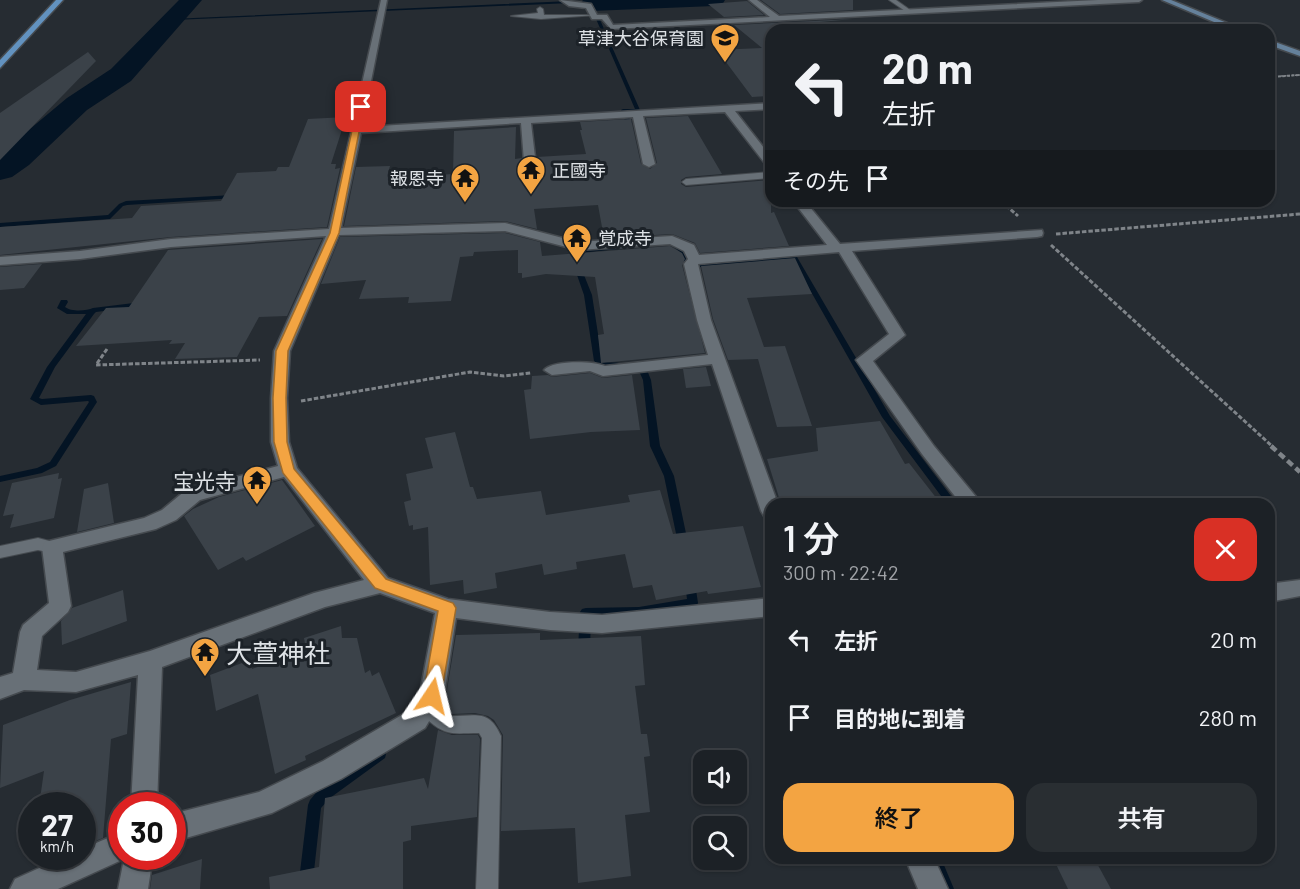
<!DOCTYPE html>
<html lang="ja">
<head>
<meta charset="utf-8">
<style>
  :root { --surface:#1c2126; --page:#292e32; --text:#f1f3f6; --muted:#a0a3a7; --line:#3a3e43; --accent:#f3a442 }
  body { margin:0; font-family:Barlow,"Noto Sans JP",sans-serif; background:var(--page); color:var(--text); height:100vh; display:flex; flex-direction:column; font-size:22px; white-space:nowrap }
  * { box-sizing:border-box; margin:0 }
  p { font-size:20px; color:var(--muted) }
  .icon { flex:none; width:33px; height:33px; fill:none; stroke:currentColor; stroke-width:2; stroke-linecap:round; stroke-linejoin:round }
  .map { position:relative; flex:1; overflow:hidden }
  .details { position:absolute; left:765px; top:498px; width:510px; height:366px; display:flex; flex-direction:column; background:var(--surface); border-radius:18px; box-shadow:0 2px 4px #0004,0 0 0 2px var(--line) }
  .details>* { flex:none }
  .hud { position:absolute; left:765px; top:24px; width:510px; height:183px; border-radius:18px; box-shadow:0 2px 4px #0004,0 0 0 2px var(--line); background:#1c2126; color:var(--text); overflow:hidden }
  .tools { position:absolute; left:693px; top:750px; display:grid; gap:12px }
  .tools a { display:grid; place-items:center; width:54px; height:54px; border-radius:12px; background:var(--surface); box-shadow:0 2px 4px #0004,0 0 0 2px var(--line); font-size:30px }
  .speed { position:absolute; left:18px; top:792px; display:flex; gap:12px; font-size:30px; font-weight:700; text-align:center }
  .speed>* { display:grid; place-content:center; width:78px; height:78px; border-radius:50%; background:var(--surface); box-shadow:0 2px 4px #0004,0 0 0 2px var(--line); line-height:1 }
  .speed small { font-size:15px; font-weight:400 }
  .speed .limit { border:9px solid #d22; background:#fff; color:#111 }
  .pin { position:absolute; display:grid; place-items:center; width:51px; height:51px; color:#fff; margin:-26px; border-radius:12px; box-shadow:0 3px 9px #0006 }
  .me { position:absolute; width:66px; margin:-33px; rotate:10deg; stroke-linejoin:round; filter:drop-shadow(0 0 4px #0008) }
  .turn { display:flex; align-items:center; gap:21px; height:126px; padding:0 18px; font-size:27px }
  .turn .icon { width:78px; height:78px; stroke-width:2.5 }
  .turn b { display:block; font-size:42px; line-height:51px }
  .then { display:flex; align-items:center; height:57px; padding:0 18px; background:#0003; gap:12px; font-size:22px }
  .round { display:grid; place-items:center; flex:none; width:63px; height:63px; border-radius:18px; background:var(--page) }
  .overview { display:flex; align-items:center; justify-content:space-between; height:102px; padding:0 18px }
  h1 { font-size:36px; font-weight:600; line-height:45px }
  .button { display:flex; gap:12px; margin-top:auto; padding:12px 18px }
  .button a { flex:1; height:69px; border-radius:18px; background:var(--accent); color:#111; font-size:24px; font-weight:600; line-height:69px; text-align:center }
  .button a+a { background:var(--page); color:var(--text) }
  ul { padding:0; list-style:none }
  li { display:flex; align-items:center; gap:18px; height:78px; padding:0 18px }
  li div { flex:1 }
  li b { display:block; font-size:22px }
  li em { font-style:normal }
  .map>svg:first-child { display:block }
</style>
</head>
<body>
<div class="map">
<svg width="1300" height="889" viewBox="0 0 1300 889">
  <rect width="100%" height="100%" fill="#262c32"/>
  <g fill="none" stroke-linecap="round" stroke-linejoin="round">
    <g fill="#041424" fill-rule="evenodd">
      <path d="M571,1L593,4L640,110L638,111H626L632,123L627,131L622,130L626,123L621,110L623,109H635L590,5L571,3L173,20L171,19Z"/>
      <path d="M233,195L236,197L235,198L127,205L123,206L110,219L0,227V223L108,215L119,204L126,201Z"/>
      <path d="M674,243L684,249L690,261L701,263L797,257L890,416L957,504H947L882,417L793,260L701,267L685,263L679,251L671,245Z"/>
      <path d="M636,244L638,245V247L579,253L576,255L592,295L602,360C611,365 617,360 622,365C613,371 602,368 594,361L584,295L570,255L577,249Z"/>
      <path d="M61,300H67L68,302L65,307C71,312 87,311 93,308L142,302L146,304L142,306L96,312L94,314L55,367L39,398L42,399L91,395L94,396L97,402L56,466L42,473L0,482V476L37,468L50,462L89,402L88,401L41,405L30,399L47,367L86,314H67L57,308Z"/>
      <path d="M634,362H640L647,370L651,380L660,446L674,476L688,543L687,546H679L678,543L664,476L650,446L643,380L639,371L633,364Z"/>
      <path d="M690,579L694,580L695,583L698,603L697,606L639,615L591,616L590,649L588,652L584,654L580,652L578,649L580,612L582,609L586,608L639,607L687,599L685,583L686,580Z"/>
      <path d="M380,748L385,750L386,754L385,758L330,798L321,808L312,889H298L308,805L310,800L320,788Z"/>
      <path d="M927,858H941L954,889H940Z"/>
    </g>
    <g fill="#041424" fill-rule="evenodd">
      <path d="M179,0H202L131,81L87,110L29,165L12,177L0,180V154L67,98L111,69Z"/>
      <path d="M583,0H725L722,5L714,6L591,11L583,9L580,4Z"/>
    </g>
  </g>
  <g fill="#3b4249">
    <path d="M761,0H853V10L780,14Z"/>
    <path d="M747,1L764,15L724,17L708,4Z"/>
    <path d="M853,19L820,22L830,28L771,30V96L752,97L717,50L762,48L734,25Z"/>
    <path d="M88,52L96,61L0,160V113Z"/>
    <path d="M688,116L722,174L686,177L681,180V184L686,187L771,180V213L774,212L789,246L700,253L695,243L672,234L604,238L598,205L534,209L537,229L505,221L344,226L356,167L390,166L388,173H393L392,178L453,174L454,131L516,127L515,159L522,158L523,174L532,179L539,175L537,157L586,154L580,130H582L580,122L631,119L641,164L650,169L657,163L646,118Z"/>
    <path d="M346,117L331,164H336L335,169L340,168L327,227L171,237L0,255V227L132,218L141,206L221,201L237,173L276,171L278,167H289L308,119Z"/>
    <path d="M505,233L540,242L542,256L670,246L682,253L685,259L682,265L705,353L601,363L598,335L604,334L595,277L546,274L522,278V273H518V250L474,252L473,256L460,257L451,301L408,303L409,297L359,299L366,280L321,284L340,237Z"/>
    <path d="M322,239L287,316L259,317L237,357L175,359L185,343L169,344L172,340L76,346L106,308L129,307L168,250Z"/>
    <path d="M795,258L812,294L747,298L764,347L785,346L812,426L777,427L758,359L728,360L713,319L701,266Z"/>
    <path d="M42,264L24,288L0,290V267Z"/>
    <path d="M706,367L711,386L686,388L683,369Z"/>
    <path d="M590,373L603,378L632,375L640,430L591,432L530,439L524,390L531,389L532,376L548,375L552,377Z"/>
    <path d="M880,421L905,464L909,463L941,504H781L767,459L818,451L816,428Z"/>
    <path d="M455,432L470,487H473L477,499L541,491L546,515L630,502L628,495L660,490L673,534L743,526L761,587L708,594L707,591L656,600L652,585L633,588L625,554L576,562L577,569L544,575L542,564L495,573L497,588L464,594L463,580L430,585L428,527L413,530V525L409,526L404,502L411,500L406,474L433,468L425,438Z"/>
    <path d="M59,473L58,479L62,478L54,518L10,528L14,514L3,516L12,483Z"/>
    <path d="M282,480L315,526L246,561L243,557L218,570L184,516L193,509L219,497Z"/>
    <path d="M108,483L114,523L77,532L84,489Z"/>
    <path d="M123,590L127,621L62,645L61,621L72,608Z"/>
    <path d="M341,626L342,638H357L365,673L370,670L372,676L379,672L396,713L305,756L306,760L275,774L258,694L216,711L210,675L250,660L252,669L306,650L304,638Z"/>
    <path d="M540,633V640L641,636L645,685L635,686L641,734H647L650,756L644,757L650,812L625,815L631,876L578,883L575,828L501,831L503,735L494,720L488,716L475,713L452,714L442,706L446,696L456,635Z"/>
    <path d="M131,682L127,734L111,739L103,838L82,846V806H39L44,771L0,788L3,725L70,700Z"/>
    <path d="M438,730L452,735H478L480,739L477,817L411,826V840L403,842V889H270L269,877L319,867L325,798L424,778L428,789Z"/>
    <path d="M1053,858H1094L1111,889H1068Z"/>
    <path d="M202,859L200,889H150L152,875Z"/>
  </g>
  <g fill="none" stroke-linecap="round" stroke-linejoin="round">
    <g stroke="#454a4f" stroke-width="2">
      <g id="lane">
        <path d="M889,0H896L913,12L908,13Z"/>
        <path d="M540,7L543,9L544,15H596L541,19L511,16L538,13L537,9Z"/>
        <path d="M771,172V178L686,185L682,182L686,179Z"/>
        <path d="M38,538L57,543L60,547L57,551L52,553L38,550L0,558V546Z"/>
        <path d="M425,698L431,700L451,716C477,716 489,709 501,736L498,889H476L482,738L479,733C456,733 447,737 429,721C423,716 419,713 416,706L419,700Z"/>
      </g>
    </g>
    <g stroke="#454a4f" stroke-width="3">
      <g id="street">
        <path d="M381,0H387L362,127L771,103V109L735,111L771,157V167L767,166L725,112L643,116L655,164L649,167L643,164L633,117L531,123L537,174L531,177L525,174L521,123L361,133L341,228L505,223L578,242L672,236L694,245L699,255L827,245L793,201H805L840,244L1042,230L1043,233L1042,236L1037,237L852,251L905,335L873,361L934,446L982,504H961L922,454L856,360L889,334L839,252L698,264L711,320L778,504H771V518L764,516L761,511L712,364L603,376L590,371L552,375L544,370C553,360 593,361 605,366L708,355L697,320L684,264L688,259L684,251L670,244L578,250L505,231L339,235L290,351L287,398L289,442L297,468L388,578L448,599L550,612L602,615L771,598V616L602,633L550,630L456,618L444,696L425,728L341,779L272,813L172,842V814L259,792L323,761L407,712L420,693L435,613L380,593L325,607L162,667L157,806H131L138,675L76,692L24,690L0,699V677L13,673L20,632L23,625L49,603L42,547L45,542L144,518L162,510L186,490L278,466L271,442V398L274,351L326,236L171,247L80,259L0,265V257L80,251L171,239L329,229ZM284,477L364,580L314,593L150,651L76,672L37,670L42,636L68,612L71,606L63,552L156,529L176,520L200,500Z"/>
        <path d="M560,0L591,4L597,15H607L613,25L770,17L749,0H757L779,16L1098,0H1142L1139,2L611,29L602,19H592L586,8L569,6Z"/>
        <path d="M1300,580V596L1269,602V584Z"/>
        <path d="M122,832V856H153L148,889H118L124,859L58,889H10L15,879L66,856H82V849Z"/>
        <path d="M905,858H934L948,889H918Z"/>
      </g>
    </g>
    <g stroke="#454a4f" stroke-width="3">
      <g id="secondary">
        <path d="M1162,0H1171L1244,30H1233Z"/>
        <path d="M1269,40L1300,51V56L1269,45Z"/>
      </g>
    </g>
    <g stroke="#454a4f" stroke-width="3">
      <path id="primary" d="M56,0H63L0,68V60Z"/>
    </g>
    <path stroke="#7f8489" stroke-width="1.5" stroke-dasharray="2 1.5" stroke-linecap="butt" d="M1281,76L1300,75"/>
    <path stroke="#7f8489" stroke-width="2" stroke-dasharray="3 1.5" stroke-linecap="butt" d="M1269,77L1300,75"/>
    <g stroke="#7f8489" stroke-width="3" stroke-dasharray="4.5 2" stroke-linecap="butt">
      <path d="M1001,201L1018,216"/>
      <path d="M1056,234L1300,214"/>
      <path d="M1051,245L1273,447"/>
      <path d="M107,349L96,365L260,360"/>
      <path d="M301,401L470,372L504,376L531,373"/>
    </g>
    <path stroke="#7f8489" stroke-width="4.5" stroke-dasharray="7 4" stroke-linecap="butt" d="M1271,446L1300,472"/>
    <use href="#lane" fill="#687077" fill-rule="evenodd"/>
    <use href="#street" fill="#687077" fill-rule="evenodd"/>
    <use href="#secondary" fill="#65819b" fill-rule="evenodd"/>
    <use href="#primary" fill="#6292bf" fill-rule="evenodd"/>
  </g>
  <path fill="#f3a442" stroke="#9e6b2b" stroke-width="1.5" d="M361,104L364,107L339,233L288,351L286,398L287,442L294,469L386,579L453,603L456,608L441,696L439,701L432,704L426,701L423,696L438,611L375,588L283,473L274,442L273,398L276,351L330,233L357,107Z"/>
  <defs>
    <g id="school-pin" transform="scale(1.5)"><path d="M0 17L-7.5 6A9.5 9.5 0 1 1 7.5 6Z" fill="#f3a442" stroke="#1c2228"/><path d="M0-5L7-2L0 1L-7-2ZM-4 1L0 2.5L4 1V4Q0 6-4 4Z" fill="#111"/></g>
    <g id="temple-pin" transform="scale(1.5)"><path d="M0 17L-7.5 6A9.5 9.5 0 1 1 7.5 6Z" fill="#f3a442" stroke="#1c2228"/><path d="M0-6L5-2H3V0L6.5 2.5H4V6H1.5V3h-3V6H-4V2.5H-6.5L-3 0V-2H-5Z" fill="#111"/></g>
  </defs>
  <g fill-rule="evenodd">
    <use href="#school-pin" x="725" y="38"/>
    <use href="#temple-pin" x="531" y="170"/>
    <use href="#temple-pin" x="465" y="178"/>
    <use href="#temple-pin" x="577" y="238"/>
    <use href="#temple-pin" x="257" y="480"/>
    <use href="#temple-pin" x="205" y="652"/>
  </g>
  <g text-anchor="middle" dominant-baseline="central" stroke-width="6" stroke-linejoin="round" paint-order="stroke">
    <g font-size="18" fill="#dee2e6" stroke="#1c2228" text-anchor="end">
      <text x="704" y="38">草津大谷保育園</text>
      <text x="552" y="170" text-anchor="start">正國寺</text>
      <text x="444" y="178">報恩寺</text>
      <text x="598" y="238" text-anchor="start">覚成寺</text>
    </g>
    <g font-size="21" fill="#dee2e6" stroke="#1c2228" text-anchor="end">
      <text x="236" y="480">宝光寺</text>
    </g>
    <g font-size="26" fill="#dee2e6" stroke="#1c2228" text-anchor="start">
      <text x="226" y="652">大萱神社</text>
    </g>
  </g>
</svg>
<div class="tools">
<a><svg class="icon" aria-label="sound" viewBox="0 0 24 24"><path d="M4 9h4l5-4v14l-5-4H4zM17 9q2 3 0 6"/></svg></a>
<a><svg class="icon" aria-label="search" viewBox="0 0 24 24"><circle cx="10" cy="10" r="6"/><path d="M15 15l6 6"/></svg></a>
</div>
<div class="speed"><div>27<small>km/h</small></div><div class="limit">30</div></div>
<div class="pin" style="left:361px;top:107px;background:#d93025"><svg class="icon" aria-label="arrive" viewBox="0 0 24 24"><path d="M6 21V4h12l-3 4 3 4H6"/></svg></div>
<svg class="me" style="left:432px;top:696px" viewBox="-20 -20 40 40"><path d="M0-17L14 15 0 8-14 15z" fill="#f3a442" stroke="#fff" stroke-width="4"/></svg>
<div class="hud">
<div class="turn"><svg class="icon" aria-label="left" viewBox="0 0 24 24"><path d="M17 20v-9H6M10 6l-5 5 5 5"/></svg><div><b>20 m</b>左折</div></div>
<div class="then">その先<svg class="icon" aria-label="arrive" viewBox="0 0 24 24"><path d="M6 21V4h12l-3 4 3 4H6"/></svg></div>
</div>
<section class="details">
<div class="overview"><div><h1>1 分</h1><p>300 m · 22:42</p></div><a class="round" style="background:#d93025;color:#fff"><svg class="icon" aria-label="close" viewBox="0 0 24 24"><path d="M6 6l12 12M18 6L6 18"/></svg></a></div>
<ul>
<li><svg class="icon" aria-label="left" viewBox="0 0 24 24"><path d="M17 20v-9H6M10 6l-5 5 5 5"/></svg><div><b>左折</b></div><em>20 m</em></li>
<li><svg class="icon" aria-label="arrive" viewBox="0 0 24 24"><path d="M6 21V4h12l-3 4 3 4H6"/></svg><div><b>目的地に到着</b></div><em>280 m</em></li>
</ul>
<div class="button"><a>終了</a><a>共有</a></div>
</section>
</div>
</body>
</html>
